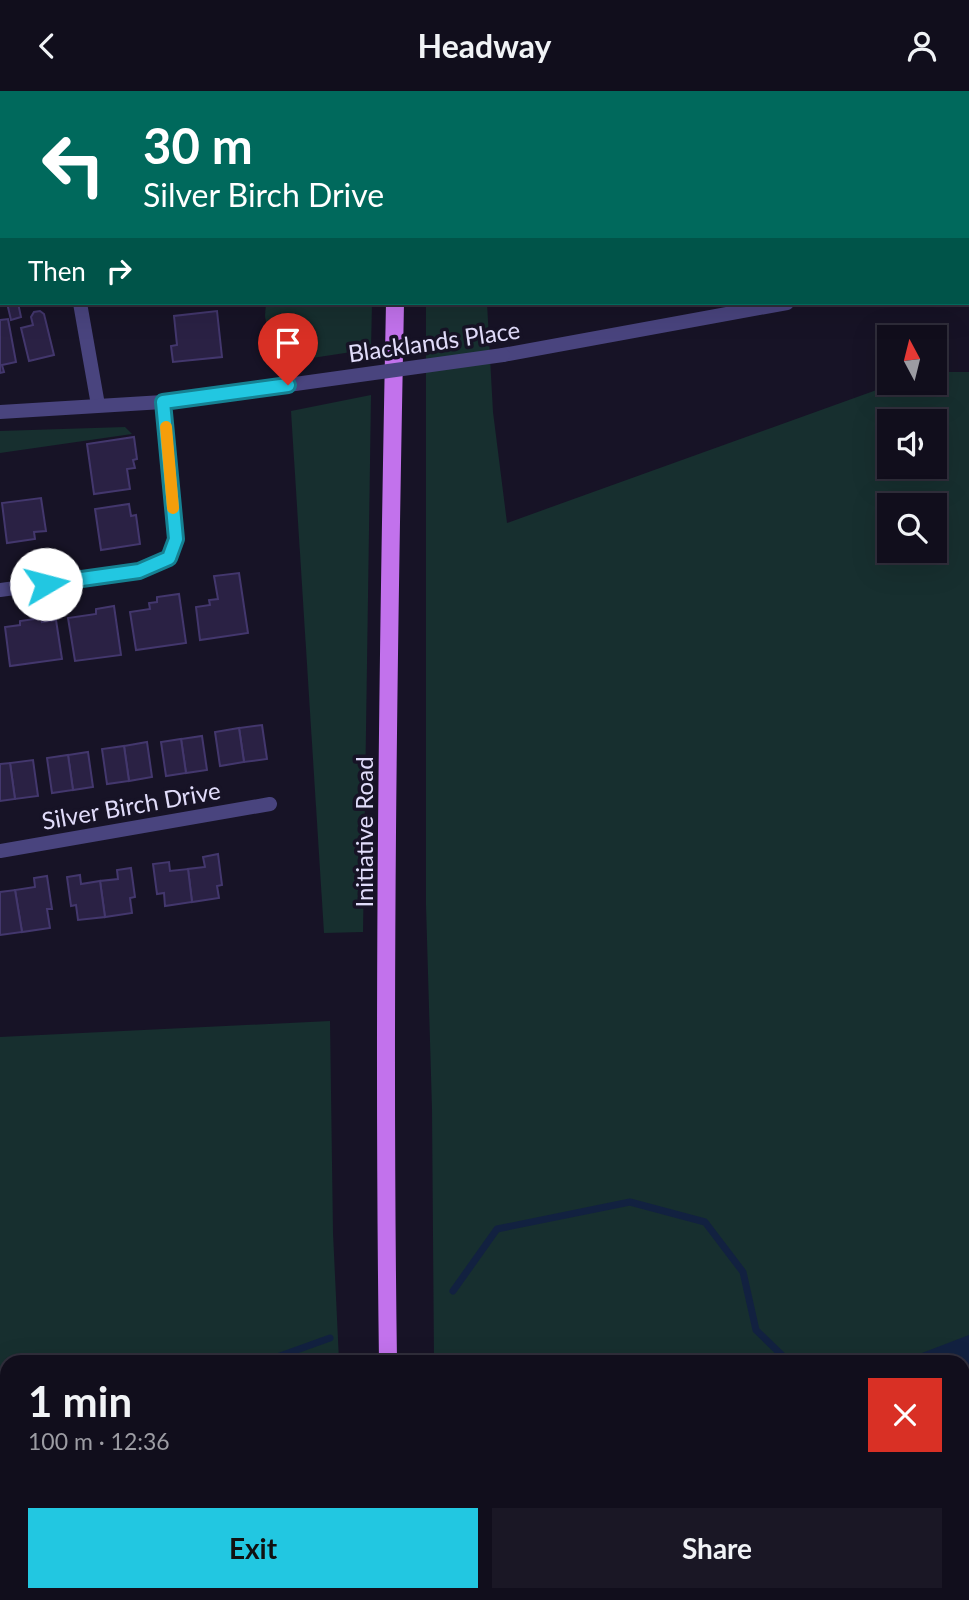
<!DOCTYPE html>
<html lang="en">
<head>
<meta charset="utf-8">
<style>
  :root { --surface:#110e1c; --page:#1a1725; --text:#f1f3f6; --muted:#9c9ca3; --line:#302e3b; --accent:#22c7e1 }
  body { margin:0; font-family:Lato,sans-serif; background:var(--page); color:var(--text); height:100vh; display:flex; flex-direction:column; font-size:26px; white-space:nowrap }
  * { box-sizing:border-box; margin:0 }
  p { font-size:23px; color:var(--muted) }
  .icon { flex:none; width:38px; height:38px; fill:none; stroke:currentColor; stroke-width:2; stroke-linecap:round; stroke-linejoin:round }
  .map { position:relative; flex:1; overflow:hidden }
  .side { position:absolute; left:0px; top:1264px; width:970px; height:247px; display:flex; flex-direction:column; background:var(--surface); border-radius:21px 21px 0 0; box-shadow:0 7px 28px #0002,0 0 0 2px var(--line) }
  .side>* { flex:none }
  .banner { position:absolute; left:0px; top:0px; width:970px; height:214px; box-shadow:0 7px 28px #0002,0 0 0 2px var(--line); background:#00695c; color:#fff; overflow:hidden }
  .needle { width:46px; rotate:353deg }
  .tools { position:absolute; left:877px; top:234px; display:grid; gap:14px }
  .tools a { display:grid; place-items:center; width:70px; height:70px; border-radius:0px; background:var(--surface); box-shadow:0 7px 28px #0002,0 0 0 2px var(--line); font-size:35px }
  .pin { position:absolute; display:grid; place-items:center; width:60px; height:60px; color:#fff; margin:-72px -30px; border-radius:50% 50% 50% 0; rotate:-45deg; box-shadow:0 0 7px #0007 }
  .pin .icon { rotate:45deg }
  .me { position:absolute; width:77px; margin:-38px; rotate:82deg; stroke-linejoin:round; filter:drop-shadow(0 0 5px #0008) }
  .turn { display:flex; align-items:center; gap:24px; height:147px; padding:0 28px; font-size:32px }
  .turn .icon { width:91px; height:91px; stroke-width:2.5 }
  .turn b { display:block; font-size:49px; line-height:60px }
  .then { display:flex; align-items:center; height:66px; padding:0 28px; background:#0003; gap:14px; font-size:26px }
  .round { display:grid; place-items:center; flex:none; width:74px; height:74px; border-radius:0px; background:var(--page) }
  .headline { display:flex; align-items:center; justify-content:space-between; height:119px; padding:0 28px }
  h1 { font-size:42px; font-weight:700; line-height:52px }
  .button { display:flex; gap:14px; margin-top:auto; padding:14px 28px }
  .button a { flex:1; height:80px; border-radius:0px; background:var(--accent); color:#111; font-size:28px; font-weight:700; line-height:80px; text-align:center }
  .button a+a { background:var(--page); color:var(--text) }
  header { display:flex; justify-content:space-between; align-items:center; height:91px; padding:0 28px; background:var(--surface); font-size:32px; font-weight:700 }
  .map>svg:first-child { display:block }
</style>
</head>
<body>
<header><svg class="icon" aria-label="back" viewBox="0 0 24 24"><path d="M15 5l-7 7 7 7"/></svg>Headway<svg class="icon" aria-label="person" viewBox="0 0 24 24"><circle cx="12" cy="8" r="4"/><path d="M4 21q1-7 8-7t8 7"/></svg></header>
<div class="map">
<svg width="969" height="1509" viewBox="0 0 969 1509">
  <rect width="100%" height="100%" fill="#171326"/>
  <g fill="#172f2f" fill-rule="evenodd">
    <path d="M266,212H372L371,258L273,273L265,225Z"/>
    <path d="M426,212H487L493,321L507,432L896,292H934L935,281H969V1509H428L429,1503H962V1270H434L432,1018L426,814ZM889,331H934V376H889ZM889,415H934V460H889Z"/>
    <path d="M371,304L363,841L324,842L291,320Z"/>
    <path d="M125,336L132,343L0,362V340Z"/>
    <path d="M330,930L333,1142L339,1270H7V1498H0V946Z"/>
  </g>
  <path fill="#122140" d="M969,1244V1389L963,1383L962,1270H901Z"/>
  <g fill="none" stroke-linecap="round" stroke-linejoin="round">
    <g stroke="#122140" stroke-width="7">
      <path d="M453,1200L497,1138L630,1111L705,1131L743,1181L756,1239L788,1270"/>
      <path d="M266,1270L330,1247"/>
      <path d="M0,1331L7,1333"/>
      <path d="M962,1444L969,1451"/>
      <path d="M508,1503L511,1509"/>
    </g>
  </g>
  <g fill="#2a2144" stroke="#43376d" stroke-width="2">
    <path d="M178,0H222L223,2H178Z"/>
    <path d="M7,212H18L21,226L11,229Z"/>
    <path d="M40,220L44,223L54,264L29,270L21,237L33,234L31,226L34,221Z"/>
    <path d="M217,220L222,266L173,271L171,255L177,254L174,225Z"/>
    <path d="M8,228L16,271L2,274L4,281L0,282V229Z"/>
    <path d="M134,346L137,368L133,369L135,377L127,378L130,398L94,403L87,353Z"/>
    <path d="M41,407L46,440L34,441L35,448L7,452L2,412Z"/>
    <path d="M129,413L131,425L136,424L140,453L101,459L95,418Z"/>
    <path d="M239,482L248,542L200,549L196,516L210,514L209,509L218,508L214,485Z"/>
    <path d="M179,503L186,552L136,559L130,521L150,518L149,512L157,511V506Z"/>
    <path d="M114,515L121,564L75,570L68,527L96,523V518Z"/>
    <path d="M42,527V531L56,529L62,568L10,575L5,536L20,534V530Z"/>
    <path d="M262,634L267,668L244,671L239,637Z"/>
    <path d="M239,637L244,671L220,675L215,641Z"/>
    <path d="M202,645L207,679L186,682L181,648Z"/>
    <path d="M181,648L186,682L166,685L161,651Z"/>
    <path d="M147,651L152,686L129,690L124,655Z"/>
    <path d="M124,655L129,690L107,693L102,658Z"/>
    <path d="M88,661L93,696L73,699L68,664Z"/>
    <path d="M68,664L73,699L52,702L47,667Z"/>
    <path d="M33,669L38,705L15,708L10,672Z"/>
    <path d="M10,672L15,708L0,710V673Z"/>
    <path d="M218,763L222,794L217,795L219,807L192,811L188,778L205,776L203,766Z"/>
    <path d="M169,771L170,780L188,778L192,811L165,815L164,802L157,803L153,773Z"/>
    <path d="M131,777L135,806L130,807L132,822L105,826L100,790L118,788L117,779Z"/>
    <path d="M80,784L81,793L100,790L105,826L78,829L76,814L71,815L67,786Z"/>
    <path d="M47,785L52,818H47L50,837L22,841L15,799L35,796L34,787Z"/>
    <path d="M15,799L22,841L0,844V801Z"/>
  </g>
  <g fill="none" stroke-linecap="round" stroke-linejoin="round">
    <g stroke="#49447e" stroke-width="14">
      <path d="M64,0V2"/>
      <path d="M968,172L969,170"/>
      <path d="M80,212L98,314"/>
      <path d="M503,264L787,212"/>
      <path d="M0,321L163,311L288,294"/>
      <path d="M0,499L139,480L169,467L176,448L163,311"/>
      <path d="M0,760L270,713"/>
    </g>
    <g stroke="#8780ee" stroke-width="14">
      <path d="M862,0L865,2"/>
      <path d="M968,63L969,64"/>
    </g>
    <g stroke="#c272ec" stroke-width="18">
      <path d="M386,0V2"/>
      <path d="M400,2L401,0"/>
      <path d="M388,1270C383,918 388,565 395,212"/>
      <path d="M390,1503V1509"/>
    </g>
    <path stroke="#49447e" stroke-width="14" d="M288,294L503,264"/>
  </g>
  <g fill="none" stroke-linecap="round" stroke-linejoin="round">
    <g stroke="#168192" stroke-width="18">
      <path id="route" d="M46,493L139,480L169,467L176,448L163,311L288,294"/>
    </g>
    <use href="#route" stroke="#22c7e1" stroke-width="12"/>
    <path stroke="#f59e0b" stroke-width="12" d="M166,336L173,417"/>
  </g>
  <g text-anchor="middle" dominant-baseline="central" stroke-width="7" stroke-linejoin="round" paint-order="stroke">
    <g font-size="24" fill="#e1dcfa" stroke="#171326">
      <text transform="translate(434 250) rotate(-8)">Blacklands Place</text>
      <text transform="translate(131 714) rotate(-10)">Silver Birch Drive</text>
      <text transform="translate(363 741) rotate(-90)">Initiative Road</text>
    </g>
  </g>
</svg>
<div class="tools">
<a><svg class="needle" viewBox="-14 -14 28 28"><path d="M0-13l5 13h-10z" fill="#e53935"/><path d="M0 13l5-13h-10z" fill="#9c9ca3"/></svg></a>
<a><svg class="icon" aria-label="sound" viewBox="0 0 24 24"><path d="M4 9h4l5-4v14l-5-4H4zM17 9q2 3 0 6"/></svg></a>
<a><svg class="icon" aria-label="search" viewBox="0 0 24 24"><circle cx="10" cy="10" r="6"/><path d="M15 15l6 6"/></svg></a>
</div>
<div class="pin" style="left:288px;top:294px;background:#d93025"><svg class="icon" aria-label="arrive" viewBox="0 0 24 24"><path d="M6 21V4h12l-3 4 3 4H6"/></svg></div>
<svg class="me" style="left:46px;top:493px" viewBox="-20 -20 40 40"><circle r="19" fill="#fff"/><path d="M0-13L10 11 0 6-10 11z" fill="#22c7e1"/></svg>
<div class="banner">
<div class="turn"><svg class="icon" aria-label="left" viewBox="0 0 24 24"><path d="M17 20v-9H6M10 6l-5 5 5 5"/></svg><div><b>30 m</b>Silver Birch Drive</div></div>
<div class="then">Then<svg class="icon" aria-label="right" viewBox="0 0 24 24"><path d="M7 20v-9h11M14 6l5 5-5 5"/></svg></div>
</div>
<section class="side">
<div class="headline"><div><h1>1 min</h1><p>100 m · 12:36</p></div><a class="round" style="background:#d93025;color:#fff"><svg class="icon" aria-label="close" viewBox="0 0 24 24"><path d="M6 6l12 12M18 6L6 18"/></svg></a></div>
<div class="button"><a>Exit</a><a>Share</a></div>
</section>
</div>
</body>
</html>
